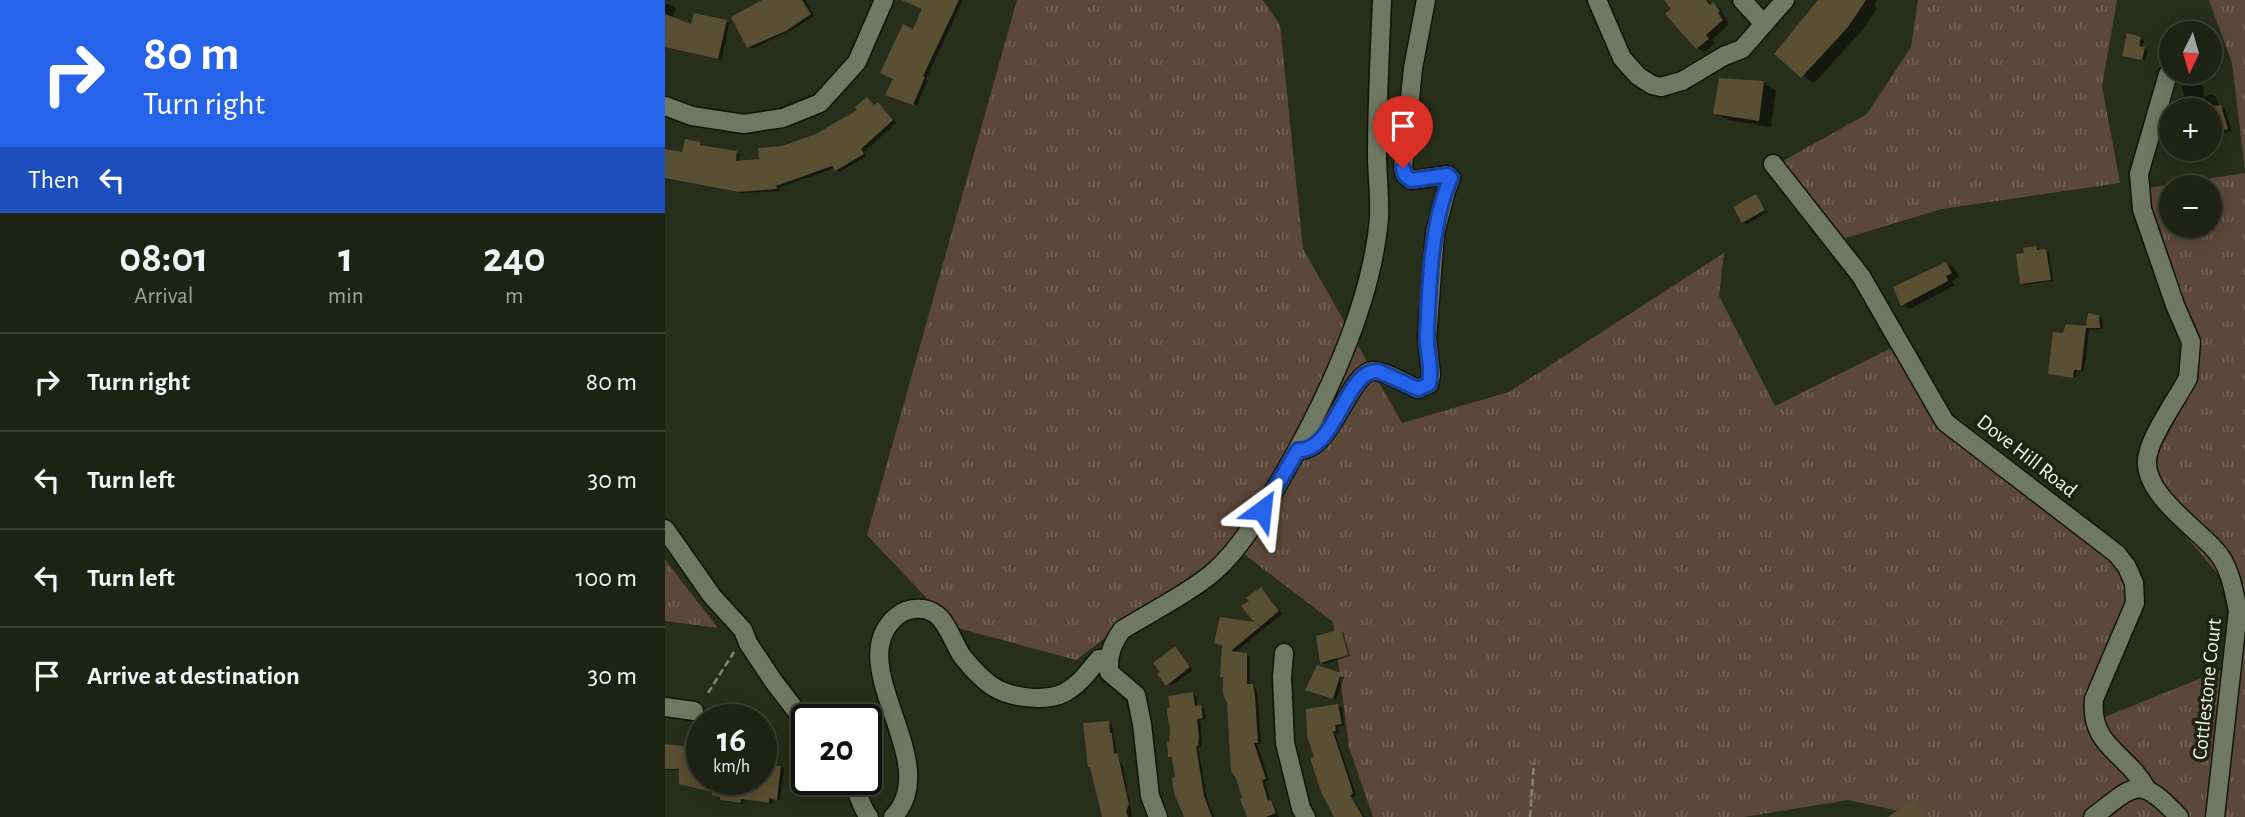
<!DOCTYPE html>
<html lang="en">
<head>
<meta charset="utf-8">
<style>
  :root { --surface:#1d2214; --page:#252a1d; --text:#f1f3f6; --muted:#a0a4a0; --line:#3b3f34 }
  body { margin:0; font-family:"Alegreya Sans",sans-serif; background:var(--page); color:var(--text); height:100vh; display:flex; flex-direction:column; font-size:26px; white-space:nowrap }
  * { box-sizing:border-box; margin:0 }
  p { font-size:23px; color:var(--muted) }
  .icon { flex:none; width:38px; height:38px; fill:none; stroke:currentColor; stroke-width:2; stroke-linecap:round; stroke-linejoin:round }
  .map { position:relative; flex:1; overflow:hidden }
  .sheet { display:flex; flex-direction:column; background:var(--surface); width:665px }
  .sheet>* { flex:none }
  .hud { background:#2563eb; color:#fff; overflow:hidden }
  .needle { width:46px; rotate:185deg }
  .tools { position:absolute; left:1494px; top:21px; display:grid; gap:14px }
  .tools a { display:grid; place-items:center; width:63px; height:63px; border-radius:50%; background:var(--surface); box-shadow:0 4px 18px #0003,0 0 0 2px var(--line); font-size:35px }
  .speed { position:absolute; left:21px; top:704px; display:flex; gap:14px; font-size:35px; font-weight:700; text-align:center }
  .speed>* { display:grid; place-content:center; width:91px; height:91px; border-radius:50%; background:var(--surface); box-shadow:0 4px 18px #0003,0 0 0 2px var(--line); line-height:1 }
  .speed small { font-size:18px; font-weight:400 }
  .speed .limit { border:4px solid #111; border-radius:10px; background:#fff; color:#111 }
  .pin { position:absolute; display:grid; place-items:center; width:60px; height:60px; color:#fff; margin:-72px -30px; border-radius:50% 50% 50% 0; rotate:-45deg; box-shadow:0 0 7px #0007 }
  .pin .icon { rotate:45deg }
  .me { position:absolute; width:77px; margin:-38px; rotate:30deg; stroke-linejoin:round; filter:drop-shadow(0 0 5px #0008) }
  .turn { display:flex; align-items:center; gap:24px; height:147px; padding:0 28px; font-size:32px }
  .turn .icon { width:91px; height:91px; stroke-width:2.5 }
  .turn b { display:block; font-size:49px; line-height:60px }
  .then { display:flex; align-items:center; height:66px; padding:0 28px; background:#0003; gap:14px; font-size:26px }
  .eta { display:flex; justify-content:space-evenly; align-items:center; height:119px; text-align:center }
  .eta b { font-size:42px; font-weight:700; line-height:49px }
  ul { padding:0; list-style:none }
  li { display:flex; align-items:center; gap:21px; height:98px; padding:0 28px; border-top:2px solid var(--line) }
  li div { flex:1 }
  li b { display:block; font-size:26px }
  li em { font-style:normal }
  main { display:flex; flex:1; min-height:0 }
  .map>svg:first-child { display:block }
</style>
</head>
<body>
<main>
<section class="sheet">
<div class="hud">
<div class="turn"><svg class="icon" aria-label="right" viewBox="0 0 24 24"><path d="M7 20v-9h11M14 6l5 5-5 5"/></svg><div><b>80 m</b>Turn right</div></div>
<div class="then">Then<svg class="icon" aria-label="left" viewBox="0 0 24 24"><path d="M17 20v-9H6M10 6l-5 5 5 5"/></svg></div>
</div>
<div class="eta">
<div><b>08:01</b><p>Arrival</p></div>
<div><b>1</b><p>min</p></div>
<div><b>240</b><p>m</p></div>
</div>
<ul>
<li><svg class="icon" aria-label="right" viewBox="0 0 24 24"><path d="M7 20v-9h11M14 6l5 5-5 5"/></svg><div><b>Turn right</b></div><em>80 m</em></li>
<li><svg class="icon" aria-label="left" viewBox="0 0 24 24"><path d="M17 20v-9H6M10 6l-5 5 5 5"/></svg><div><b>Turn left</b></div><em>30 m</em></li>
<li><svg class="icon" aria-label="left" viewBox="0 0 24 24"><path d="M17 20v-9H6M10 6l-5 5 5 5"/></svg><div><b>Turn left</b></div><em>100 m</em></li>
<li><svg class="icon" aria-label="arrive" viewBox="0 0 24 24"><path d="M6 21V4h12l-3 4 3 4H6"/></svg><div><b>Arrive at destination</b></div><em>30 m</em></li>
</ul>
</section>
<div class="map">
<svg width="1580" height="817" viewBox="0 0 1580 817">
  <defs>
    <pattern id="grass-tufts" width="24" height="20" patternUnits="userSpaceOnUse" patternTransform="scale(1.75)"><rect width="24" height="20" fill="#5b483a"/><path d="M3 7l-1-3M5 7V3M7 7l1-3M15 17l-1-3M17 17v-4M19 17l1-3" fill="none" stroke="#736356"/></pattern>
  </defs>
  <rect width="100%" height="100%" fill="#272e1b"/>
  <g fill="url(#grass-tufts)" fill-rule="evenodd">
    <path d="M352,0H598L615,25L638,249L737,423L844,392L1059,253L1054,296L1110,406L1226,348L1271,411L1446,552L1466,579L1462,611L1430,721L1564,667L1566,589L1477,486L1476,457L1524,360L1501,274L1483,188L1580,173V817H1261L1183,800L1079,817H708L684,747L668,622L579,554L509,587L411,660L289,627L202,535ZM1507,187H1545V226H1507Z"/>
    <path d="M1253,0H1452L1437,86L1455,183L1277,209L1164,243L1102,170L1202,114L1246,47Z"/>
    <path d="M1544,0H1580V170L1567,63Z"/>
    <path d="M0,560L53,628L0,621Z"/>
  </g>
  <g fill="#0007">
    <path d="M101,0H140L149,16L132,27L87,49L84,47Z"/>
    <path d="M250,0H298L261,79L263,80L252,105L226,96L259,9Z"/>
    <path d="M1001,0H1043L1047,5L1055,8L1064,24L1047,40L1050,43L1039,52L1032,48Z"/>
    <path d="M1154,0H1212L1209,6L1212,8L1195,33L1149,83L1137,76Z"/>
    <path d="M0,3L11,8L7,18L28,26L61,21L64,23L57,60L0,45Z"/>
    <path d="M1463,35L1479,40L1477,49L1483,51L1480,60L1462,57Z"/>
    <path d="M1532,76L1537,79L1539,97L1546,94L1551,97L1554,107L1560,109L1567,131L1549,136L1545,134V110H1507V122L1503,120L1510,99L1519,96L1516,80Z"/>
    <path d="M1098,83L1111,90L1106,127L1063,120L1050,113Z"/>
    <path d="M202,99L210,106L213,104L216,106L231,123L199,152L201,156L175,172L170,168L114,188L115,191L77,193L0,178V150L18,154L35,144L72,153L75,155L74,162L96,161L117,148L152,136L195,110Z"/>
    <path d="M1091,196L1103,212L1082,224L1078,222Z"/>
    <path d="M1371,248L1384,253L1388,281L1360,285L1357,283L1361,255Z"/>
    <path d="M1281,264L1289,268L1294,277L1287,281L1290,285L1245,309L1238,305Z"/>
    <path d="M1425,315L1437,318L1438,329L1424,330L1419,371L1412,370L1411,378L1385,374L1402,326L1423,328Z"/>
    <path d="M599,591L617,614L569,653L585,656V685L591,688L593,699L596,744H592L604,780L600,781L606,802L609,804L614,817H584L559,678L557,676L559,645L593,625Z"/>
    <path d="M675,631L679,633L685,656L660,664L657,662Z"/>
    <path d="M510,648L528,670L506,686L503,684Z"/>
    <path d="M653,667L679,677L671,700L645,691Z"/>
    <path d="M528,694L531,696L533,707L539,709L541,719L535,720L537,740L536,747H533L542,799L549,817H520L509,759L505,756Z"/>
    <path d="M673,706L677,708L679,726L673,727L674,733H670L689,789L691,796L687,797L700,817H671L651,758Z"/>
    <path d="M443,723L447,725L452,756L458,767L467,817H439Z"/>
    <path d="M0,744L37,752V779H96V765L116,767L119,769L115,800L108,799L107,804L80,800L79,804L60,801L16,770H0Z"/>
  </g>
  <g fill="#594f32">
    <path d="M97,0H137L146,14L121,31L82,48L66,17Z"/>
    <path d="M236,0H294L258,76L260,77L248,105L220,95L228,79L215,73L238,24L248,29L257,9Z"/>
    <path d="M999,0H1041L1045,5L1048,2L1055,11L1053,13L1058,20L1041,35L1044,39L1031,49L1000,14L1006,9Z"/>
    <path d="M1153,0H1201L1183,27L1136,78L1109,54Z"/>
    <path d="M29,13L62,20L53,59L0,47V14L26,24Z"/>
    <path d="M1462,33L1476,37L1474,46L1480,47L1477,60L1457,56Z"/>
    <path d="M1054,78L1099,81L1094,121L1048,114Z"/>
    <path d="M202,97L209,105L213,102L228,120L196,149L199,154L170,171L167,166L111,186L112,189L73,192L0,178V149L17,152L20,139L35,142V145L72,151L71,161L94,159L93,148L117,146L151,134L192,110L190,107Z"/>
    <path d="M1556,105L1563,129L1545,134V107Z"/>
    <path d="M1091,194L1100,210L1077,223L1068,207Z"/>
    <path d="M1371,246L1372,250L1381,249L1386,280L1355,284L1351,254L1359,253L1358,248Z"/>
    <path d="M1281,262L1287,273L1281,276L1283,281L1236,306L1228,287Z"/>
    <path d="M1423,313L1434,315L1435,328H1421L1416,370H1409L1408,378L1383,374L1388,332L1398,333L1401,324L1421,326Z"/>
    <path d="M596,587L614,611L566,651L582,653V684H588L590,696L593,743H589L601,779L597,780L603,801L606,800L611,813L601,817H582L575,799L577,798L571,778L566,771L562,703L558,694V677H555L557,645L549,643L555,617L589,622L576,606L584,601L581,598Z"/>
    <path d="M676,629L683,655L655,663L651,636Z"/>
    <path d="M510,646L525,667L501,686L492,674L495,672L488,663Z"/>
    <path d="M652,665L676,673L668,699L640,690Z"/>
    <path d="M528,692L530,706L536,705L538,718L532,719L534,737L533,746H531L539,796L547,817H519L509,793L507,778L510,777L507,757H503L502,742H504L505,730L502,712V708L505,707L503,696Z"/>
    <path d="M673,704L677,724L670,725L671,731L668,732L686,786L688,794L685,795L698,817H669L656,792L645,758L649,757L642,736L641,709Z"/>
    <path d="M444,721L445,733H447L449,754L452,753L455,764L464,805L461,810L463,817H437L425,767H423L418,723Z"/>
    <path d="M0,744L34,748L33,751L37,752V779H96V764L116,766L112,800L104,798V803L76,799V803L55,800V797L47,795V792L14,784V769H0Z"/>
    <path d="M1248,799L1261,817H1223Z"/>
  </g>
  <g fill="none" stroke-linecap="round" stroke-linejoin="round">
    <g stroke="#101605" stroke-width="21">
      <g id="minor">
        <path d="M932,0L957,58L973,76L987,85L996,87L1017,81L1059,56L1077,49L1120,0"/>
        <path d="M1077,0L1099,24"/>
        <path d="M1503,74L1474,174L1477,209L1510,305L1526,342L1523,378C1512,399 1488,432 1483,454C1473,491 1531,527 1551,551C1565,566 1569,592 1573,611L1550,817"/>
        <path d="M0,106L27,116L79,124L118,118L155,103L192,62L219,0"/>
        <path d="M1108,164L1196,276L1280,422L1452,554L1462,567L1469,583L1470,603L1429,699C1424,746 1463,754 1481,788"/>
        <path d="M633,450C667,452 684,372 708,371C718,370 743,385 753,389L764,384L766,375L762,338L770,233L781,191L786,178L783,175L746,180L740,175L738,168L748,68L761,0"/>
        <path d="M0,529L47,596L78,630L83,643L109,682L142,725"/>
        <path d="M619,653L617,677L620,743L636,808L641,817"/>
        <path d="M0,707L29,711"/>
        <path d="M181,779C196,791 193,803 204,817"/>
        <path d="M228,817C281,762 174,664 232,616C243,607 261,606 272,615C283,624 289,644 297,656C306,667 315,678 327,686C345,698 380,702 399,693C414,685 424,671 434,659H443"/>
        <path d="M493,817L485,796L477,724L471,695L444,672C443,655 447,644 457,630C486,612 526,592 551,570C577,546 595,514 613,484C657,409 707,306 714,218C715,197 712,175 712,154C712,103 715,51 717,0"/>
        <path d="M1428,817C1471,784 1474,774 1514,817"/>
      </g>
    </g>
    <g stroke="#7f8675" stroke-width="2.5" stroke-dasharray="7 3.5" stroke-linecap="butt">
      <path d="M43,693L69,652"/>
      <path d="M865,817L869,763"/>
    </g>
    <use href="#minor" stroke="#707862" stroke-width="18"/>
  </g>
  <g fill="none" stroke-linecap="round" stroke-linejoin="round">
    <g stroke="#184099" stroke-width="18">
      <path id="route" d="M597,510L633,450C671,452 680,369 713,371L753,389L764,384C768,367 761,351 762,335C764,287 766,220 786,178L783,175L746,180L740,175L738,168"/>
    </g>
    <use href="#route" stroke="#2563eb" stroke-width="12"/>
  </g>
  <g text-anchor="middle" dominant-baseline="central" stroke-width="7" stroke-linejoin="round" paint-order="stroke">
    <g font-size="21" fill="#f0f6e9" stroke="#1e2411">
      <text transform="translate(1362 456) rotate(38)">Dove Hill Road</text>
      <text transform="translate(1542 689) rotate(-84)">Cottlestone Court</text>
    </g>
  </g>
</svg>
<div class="tools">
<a><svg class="needle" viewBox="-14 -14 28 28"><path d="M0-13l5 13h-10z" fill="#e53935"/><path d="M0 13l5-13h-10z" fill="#a0a4a0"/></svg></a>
<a>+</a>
<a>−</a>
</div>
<div class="speed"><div>16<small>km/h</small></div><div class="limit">20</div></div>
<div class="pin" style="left:738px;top:168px;background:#d93025"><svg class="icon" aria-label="arrive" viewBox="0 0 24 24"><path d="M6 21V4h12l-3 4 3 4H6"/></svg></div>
<svg class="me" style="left:597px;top:510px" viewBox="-20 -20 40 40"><path d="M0-17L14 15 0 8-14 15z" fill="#2563eb" stroke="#fff" stroke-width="4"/></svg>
</div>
</main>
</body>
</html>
